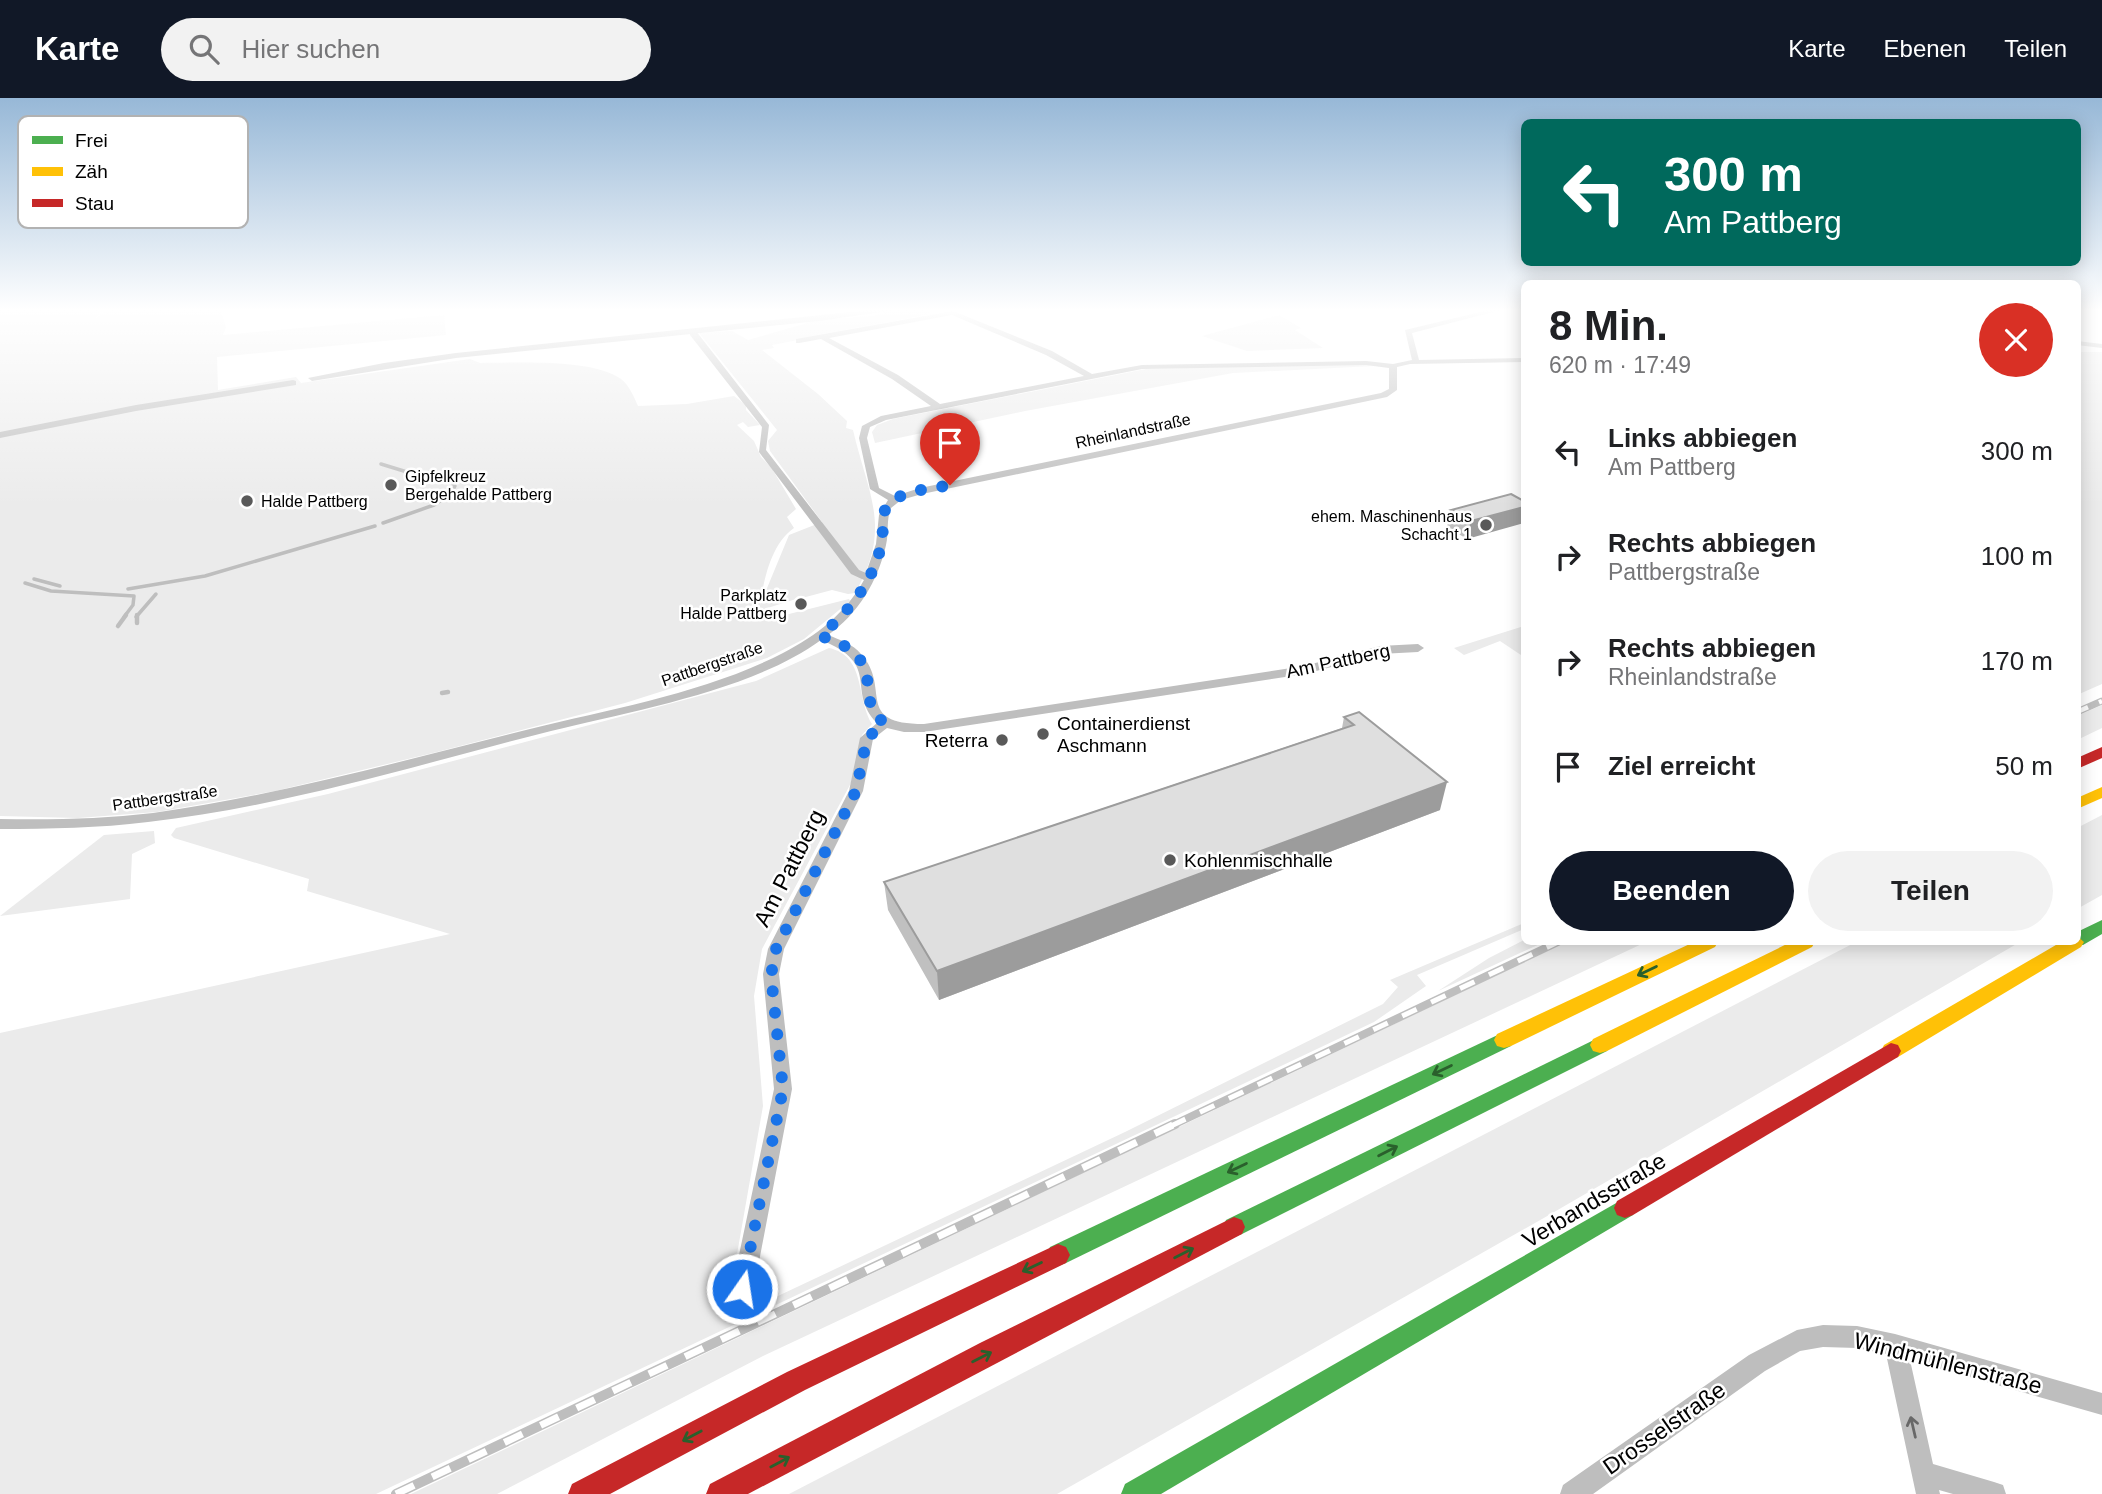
<!DOCTYPE html>
<html lang="de">
<head>
<meta charset="utf-8">
<style>
  :root { --surface:#fff; --page:#f2f2f2; --text:#202124; --muted:#757577; --accent:#111827 }
  body { margin:0; font-family:Helvetica,sans-serif; background:var(--page); color:var(--text); height:100vh; display:flex; flex-direction:column; font-size:26px; white-space:nowrap }
  * { box-sizing:border-box; margin:0 }
  p { font-size:23px; color:var(--muted) }
  .icon { flex:none; width:38px; height:38px; fill:none; stroke:currentColor; stroke-width:2; stroke-linecap:round; stroke-linejoin:round }
  .map { position:relative; flex:1; overflow:hidden }
  .details { position:absolute; left:1521px; top:182px; width:560px; height:665px; display:flex; flex-direction:column; background:var(--surface); border-radius:10px; box-shadow:0 4px 18px #0003 }
  .details>* { flex:none }
  .banner { position:absolute; left:1521px; top:21px; width:560px; height:147px; border-radius:10px; box-shadow:0 4px 18px #0003; background:#00695c; color:#fff; overflow:hidden }
  .pin { position:absolute; display:grid; place-items:center; width:60px; height:60px; color:#fff; margin:-72px -30px; border-radius:50% 50% 50% 0; rotate:-45deg; box-shadow:0 0 7px #0007 }
  .pin .icon { rotate:45deg }
  .me { position:absolute; width:77px; margin:-38px; rotate:13deg; stroke-linejoin:round; filter:drop-shadow(0 0 5px #0008) }
  .turn { display:flex; align-items:center; gap:24px; height:147px; padding:0 28px; font-size:32px }
  .turn .icon { width:91px; height:91px; stroke-width:2.5 }
  .turn b { display:block; font-size:49px; line-height:60px }
  .round { display:grid; place-items:center; flex:none; width:74px; height:74px; border-radius:37px; background:var(--page) }
  .overview { display:flex; align-items:center; justify-content:space-between; height:119px; padding:0 28px }
  h1 { font-size:42px; font-weight:700; line-height:52px }
  .action { display:flex; gap:14px; margin-top:auto; padding:14px 28px }
  .action a { flex:1; height:80px; border-radius:42px; background:var(--accent); color:#fff; font-size:28px; font-weight:700; line-height:80px; text-align:center }
  .action a+a { background:var(--page); color:var(--text) }
  ul { padding:0; list-style:none }
  li { display:flex; align-items:center; gap:21px; height:105px; padding:0 28px }
  li div { flex:1 }
  li b { display:block; font-size:26px }
  li em { font-style:normal }
  header { display:flex; align-items:center; gap:42px; box-sizing:border-box; height:98px; padding:0 35px; background:var(--accent); color:#fff }
  header strong { font-size:33px }
  nav { display:flex; gap:38px; margin-inline-start:auto; font-size:24px }
  .search { width:490px; height:63px; background:var(--page); display:flex; align-items:center; gap:18px; box-sizing:border-box; padding:0 24px; border-radius:38px; color:var(--muted); font-size:26px }
  .map>svg:first-child { display:block }
</style>
</head>
<body>
<header>
<strong>Karte</strong>
<div class="search"><svg class="icon" aria-label="search" viewBox="0 0 24 24"><circle cx="10" cy="10" r="6"/><path d="M15 15l6 6"/></svg>Hier suchen</div>
<nav><a>Karte</a><a>Ebenen</a><a>Teilen</a></nav>
</header>
<div class="map">
<svg width="2102" height="1396" viewBox="0 0 2102 1396">
  <rect width="100%" height="100%" fill="#fff"/>
  <g fill="#ebebeb">
    <path d="M0,212H103L93,222L107,212H221L226,229L223,237L444,217L446,237L217,259L218,292L296,279L301,285L470,261L480,265C516,265 592,260 621,281C629,287 634,299 638,308L687,306L734,298L746,307V312L760,327L748,329L743,324L737,327L754,343L761,359L771,369L796,411L787,419L794,430C771,446 764,481 760,507L789,437L822,424L770,353L768,343L777,332L699,235L732,233L748,242L818,222L871,218L895,212H926L931,216L790,242L886,225L772,247L774,250L762,252L818,296L847,323L846,330L853,332C868,397 893,430 855,495L848,496L832,492L802,500L807,504L800,506L796,501L758,513L761,519L773,520L849,501L850,503L804,541L767,560L625,605L437,654L275,693L157,714L78,720L0,718Z"/>
    <path d="M1279,217L1301,230L1295,232L1323,250L1247,253L1202,238Z"/>
    <path d="M2077,254H2102V586L2077,597Z"/>
    <path d="M1363,266L1374,268L1233,275L1025,313L875,345L872,334L877,327L893,321L1146,271Z"/>
    <path d="M1524,528V559L1500,543L1464,557L1454,550Z"/>
    <path d="M829,550C866,558 856,600 872,626L862,637L851,685L762,851L754,898L763,1008L726,1219L740,1216L1125,1034L1383,906L1398,889L1390,882L1524,825V831L1417,877L1426,888L1374,924L376,1396H0V935L450,836L307,793L309,781L174,740L171,737L176,730L328,696L756,583Z"/>
    <path d="M2102,607V630L2077,642V618Z"/>
    <path d="M2102,717V797L2077,811V730Z"/>
    <path d="M154,733L155,745L132,756L130,801L0,818L104,737Z"/>
    <path d="M1524,842L1544,844L1438,893L1489,860Z"/>
    <path d="M1566,844H1646L763,1258L497,1396H411Z"/>
    <path d="M1856,844H2020L1549,1117L1057,1396H789Z"/>
  </g>
  <g fill="none" stroke-linecap="round" stroke-linejoin="round">
    <g stroke="#bebebe" stroke-width="3.5">
      <path d="M381,366L420,378"/>
      <path d="M422,378L452,384L455,388L451,395"/>
      <path d="M383,425L434,407L449,397"/>
      <path d="M34,481L60,488"/>
      <path d="M25,485L51,493L134,498L133,507L124,519"/>
      <path d="M128,491L205,478L375,428"/>
      <path d="M136,519L156,496"/>
    </g>
    <g stroke="#bebebe" stroke-width="4.5">
      <path d="M137,517V525"/>
      <path d="M118,528L126,517"/>
      <path d="M442,595L448,594"/>
    </g>
    <g fill="#bebebe" fill-rule="evenodd">
      <path d="M870,212H895L819,223L456,260L312,283L308,280L384,265L456,255Z"/>
      <path d="M293,282L296,283V287L136,313L0,340V334L136,307Z"/>
    </g>
    <g fill="#bebebe" fill-rule="evenodd">
      <path d="M1489,212H1501L1412,235L1419,262L1524,260V264L1410,266L1397,269V292L1387,299L922,396L901,402L891,410C886,422 889,435 886,447C878,483 858,516 828,537C840,542 853,546 861,556C892,590 853,626 924,626L1304,568L1380,548L1418,546L1424,550L1418,554L1380,556L1305,576L924,634H904L887,630L873,641L863,693L784,851L779,876L792,991L753,1195L750,1202L742,1205L734,1202L731,1195L774,991L763,876L768,851L849,693L860,640L877,625C845,592 883,567 821,542C753,592 633,613 551,633C420,666 283,709 148,724C99,730 50,731 0,731V721C51,722 102,721 153,715C281,697 405,662 530,631C614,610 705,595 783,555C816,538 846,515 864,482L851,476L759,354L762,329L690,237V233H696L769,327L766,352L859,472L866,475L876,446L879,417L888,402L870,391L859,340L862,328L881,318L931,308L892,281L821,241L799,245H796V241L953,213L1052,253L1092,276L1142,267L1366,263L1393,266L1412,262L1405,232ZM952,217L1046,257L1084,278L940,306L898,277L829,240ZM1366,267L1389,270V291L1381,295L920,390L895,398L879,390L867,340L870,329L886,322L1142,271Z"/>
      <path d="M2077,243L2102,246V250L2077,247Z"/>
      <path d="M1823,1227L1857,1228L1895,1236L2102,1295V1317L1910,1262L1933,1366L1994,1384L2003,1387L2006,1396H1953L1939,1392L1940,1396H1916L1886,1256L1857,1250L1823,1249L1800,1253L1765,1273L1593,1396H1560L1563,1387L1749,1257L1797,1232Z"/>
    </g>
    <g fill="#4caf50" fill-rule="evenodd">
      <path d="M2102,822V836L2083,847H2071L2069,844H2077V834Z"/>
      <path d="M1504,934L1511,936L1514,942L1511,948L1066,1165L1058,1168L1050,1165L1046,1157L1050,1149Z"/>
      <path d="M1600,939L1607,941L1610,947L1607,953L1242,1136L1234,1139L1226,1136L1223,1129L1226,1122Z"/>
      <path d="M1625,1100L1633,1103L1636,1110L1633,1117L1161,1396H1121L1125,1386Z"/>
    </g>
    <g fill="#ffc107" fill-rule="evenodd">
      <path d="M2102,689V700L2077,711V700Z"/>
      <path d="M2077,838L2084,844L2081,849L1898,959L1891,961L1884,959L1881,953L1884,947L2061,844H2077Z"/>
      <path d="M1694,844H1718L1715,849L1511,948L1504,950L1497,948L1494,942L1497,936Z"/>
      <path d="M1791,844H1815L1812,849L1607,953L1600,955L1593,953L1590,947L1593,941Z"/>
    </g>
    <g fill="#c62828" fill-rule="evenodd">
      <path d="M2102,649V660L2077,671V660Z"/>
      <path d="M1891,945L1898,947L1901,953L1898,959L1633,1117L1625,1120L1617,1117L1614,1110L1617,1103Z"/>
      <path d="M1234,1119L1242,1122L1245,1129L1242,1136L748,1396H706L710,1386L980,1245Z"/>
      <path d="M1058,1146L1066,1149L1070,1157L1066,1165L805,1292L610,1396H568L572,1386L787,1274Z"/>
    </g>
    <g stroke="#bebebe" stroke-width="7">
      <path id="rail-far2" d="M2077,614L2102,603"/>
    </g>
    <g stroke="#bebebe" stroke-width="8">
      <path id="rail-far1" d="M1171,1028L1558,844"/>
    </g>
    <g stroke="#bebebe" stroke-width="10">
      <path id="rail" d="M396,1396L1175,1026"/>
    </g>
    <use href="#rail-far2" stroke="#fff" stroke-width="4.5" stroke-dasharray="12" stroke-linecap="butt"/>
    <use href="#rail-far1" stroke="#fff" stroke-width="5" stroke-dasharray="16" stroke-linecap="butt"/>
    <use href="#rail" stroke="#fff" stroke-width="7" stroke-dasharray="20" stroke-linecap="butt"/>
  </g>
  <g fill="#c0c0c0">
    <path d="M1524,403L1467,441L1447,429L1451,412Z"/>
    <path d="M1359,614L1440,712L939,902L888,812L884,784L1342,630L1344,619Z"/>
  </g>
  <g fill="#9c9c9c">
    <path d="M1524,409V425L1467,441L1471,423Z"/>
    <path d="M1447,684L1440,712L939,902L937,873Z"/>
  </g>
  <g fill="#dfdfdf" stroke="#9c9c9c" stroke-width="2">
    <path d="M1511,396L1524,403V409L1471,423L1451,412Z"/>
    <path d="M1359,614L1447,684L937,873L884,784L1354,627L1344,619Z"/>
  </g>
  <defs><path id="oneway-shaft" d="M-6 0H5M1.5-3L5.5 0L1.5 3" fill="none" stroke-width="1.6" stroke-linecap="round" stroke-linejoin="round" transform="scale(1.75)"/></defs>
  <g stroke="#2a602c">
    <use href="#oneway-shaft" transform="translate(1647 873) rotate(154)"/>
    <use href="#oneway-shaft" transform="translate(1442 972) rotate(154)"/>
    <use href="#oneway-shaft" transform="translate(1388 1053) rotate(-27)"/>
    <use href="#oneway-shaft" transform="translate(1237 1070) rotate(154)"/>
    <use href="#oneway-shaft" transform="translate(1184 1155) rotate(-27)"/>
    <use href="#oneway-shaft" transform="translate(1032 1169) rotate(154)"/>
    <use href="#oneway-shaft" transform="translate(982 1259) rotate(-27)"/>
    <use href="#oneway-shaft" transform="translate(692 1338) rotate(152)"/>
    <use href="#oneway-shaft" transform="translate(780 1364) rotate(-28)"/>
  </g>
  <use stroke="#686868" href="#oneway-shaft" transform="translate(1913 1329) rotate(-103)"/>
  <linearGradient id="sky" x2="0" y2="1"><stop stop-color="#97b8d7"/><stop offset="0.52" stop-color="#fff"/><stop offset="1" stop-color="#fff" stop-opacity="0"/></linearGradient>
  <rect width="2102" height="408" fill="url(#sky)"/>
  <g fill="none" stroke-linecap="round" stroke-linejoin="round">
    <path stroke="#1a73e8" stroke-width="12" stroke-dasharray="0 21.6" d="M742,1191L783,991L771,877L776,851L856,693L867,640L885,625C850,603 894,559 820,538C850,512 873,485 882,444C884,432 880,417 888,407C901,392 931,391 950,387"/>
  </g>
  <g fill="#595959" stroke="#fff" stroke-width="2.5">
    <circle cx="391" cy="387" r="7"/>
    <circle cx="247" cy="403" r="7"/>
    <circle cx="1486" cy="427" r="7"/>
    <circle cx="801" cy="506" r="7"/>
    <circle cx="1043" cy="636" r="7"/>
    <circle cx="1002" cy="642" r="7"/>
    <circle cx="1170" cy="762" r="7"/>
  </g>
  <g text-anchor="middle" dominant-baseline="central" stroke-width="5" stroke-linejoin="round" paint-order="stroke">
    <g font-size="16" fill="#000" stroke="#fff">
      <text transform="translate(1133 333) rotate(-12)">Rheinlandstraße</text>
      <text transform="translate(712 566) rotate(-19)">Pattbergstraße</text>
      <text transform="translate(165 700) rotate(-8)">Pattbergstraße</text>
    </g>
    <g font-size="16" fill="#000" stroke="#fff" text-anchor="start">
      <text x="405" y="378">Gipfelkreuz<tspan x="405" dy="18">Bergehalde Pattberg</tspan></text>
      <text x="261" y="403">Halde Pattberg</text>
      <text x="1472" y="418" text-anchor="end">ehem. Maschinenhaus<tspan x="1472" dy="18">Schacht 1</tspan></text>
      <text x="787" y="497" text-anchor="end">Parkplatz<tspan x="787" dy="18">Halde Pattberg</tspan></text>
    </g>
    <g font-size="19" fill="#000" stroke="#fff">
      <text transform="translate(1338 563) rotate(-12)">Am Pattberg</text>
    </g>
    <g font-size="19" fill="#000" stroke="#fff" text-anchor="start">
      <text x="1057" y="625">Containerdienst<tspan x="1057" dy="22">Aschmann</tspan></text>
      <text x="988" y="642" text-anchor="end">Reterra</text>
      <text x="1184" y="762">Kohlenmischhalle</text>
    </g>
    <g font-size="23" fill="#000" stroke="#fff">
      <text transform="translate(789 770) rotate(-63)">Am Pattberg</text>
      <text transform="translate(1594 1102) rotate(-31)">Verbandsstraße</text>
      <text transform="translate(1948 1265) rotate(14)">Windmühlenstraße</text>
      <text transform="translate(1664 1330) rotate(-35)">Drosselstraße</text>
    </g>
  </g>
  <rect x="18" y="18" width="230" height="112" rx="10" fill="#fff" stroke="#b2b2b2" stroke-width="2"/>
  <rect x="32" y="38" width="31" height="8" fill="#4caf50"/>
  <rect x="32" y="69" width="31" height="9" fill="#ffc107"/>
  <rect x="32" y="101" width="31" height="8" fill="#c62828"/>
  <g font-size="19" fill="#000">
    <text x="75" y="49">Frei</text>
    <text x="75" y="80">Zäh</text>
    <text x="75" y="112">Stau</text>
  </g>
</svg>
<div class="pin" style="left:950px;top:387px;background:#d93025"><svg class="icon" aria-label="arrive" viewBox="0 0 24 24"><path d="M6 21V4h12l-3 4 3 4H6"/></svg></div>
<svg class="me" style="left:742px;top:1191px" viewBox="-20 -20 40 40"><circle r="17" fill="#1a73e8" stroke="#fff" stroke-width="3"/><path d="M0-11L8 9 0 5-8 9z" fill="#fff"/></svg>
<div class="banner">
<div class="turn"><svg class="icon" aria-label="left" viewBox="0 0 24 24"><path d="M17 20v-9H6M10 6l-5 5 5 5"/></svg><div><b>300 m</b>Am Pattberg</div></div>
</div>
<section class="details">
<div class="overview"><div><h1>8 Min.</h1><p>620 m · 17:49</p></div><a class="round" style="background:#d93025;color:#fff"><svg class="icon" aria-label="close" viewBox="0 0 24 24"><path d="M6 6l12 12M18 6L6 18"/></svg></a></div>
<ul>
<li><svg class="icon" aria-label="left" viewBox="0 0 24 24"><path d="M17 20v-9H6M10 6l-5 5 5 5"/></svg><div><b>Links abbiegen</b><p>Am Pattberg</p></div><em>300 m</em></li>
<li><svg class="icon" aria-label="right" viewBox="0 0 24 24"><path d="M7 20v-9h11M14 6l5 5-5 5"/></svg><div><b>Rechts abbiegen</b><p>Pattbergstraße</p></div><em>100 m</em></li>
<li><svg class="icon" aria-label="right" viewBox="0 0 24 24"><path d="M7 20v-9h11M14 6l5 5-5 5"/></svg><div><b>Rechts abbiegen</b><p>Rheinlandstraße</p></div><em>170 m</em></li>
<li><svg class="icon" aria-label="arrive" viewBox="0 0 24 24"><path d="M6 21V4h12l-3 4 3 4H6"/></svg><div><b>Ziel erreicht</b></div><em>50 m</em></li>
</ul>
<div class="action"><a>Beenden</a><a>Teilen</a></div>
</section>
</div>
</body>
</html>
